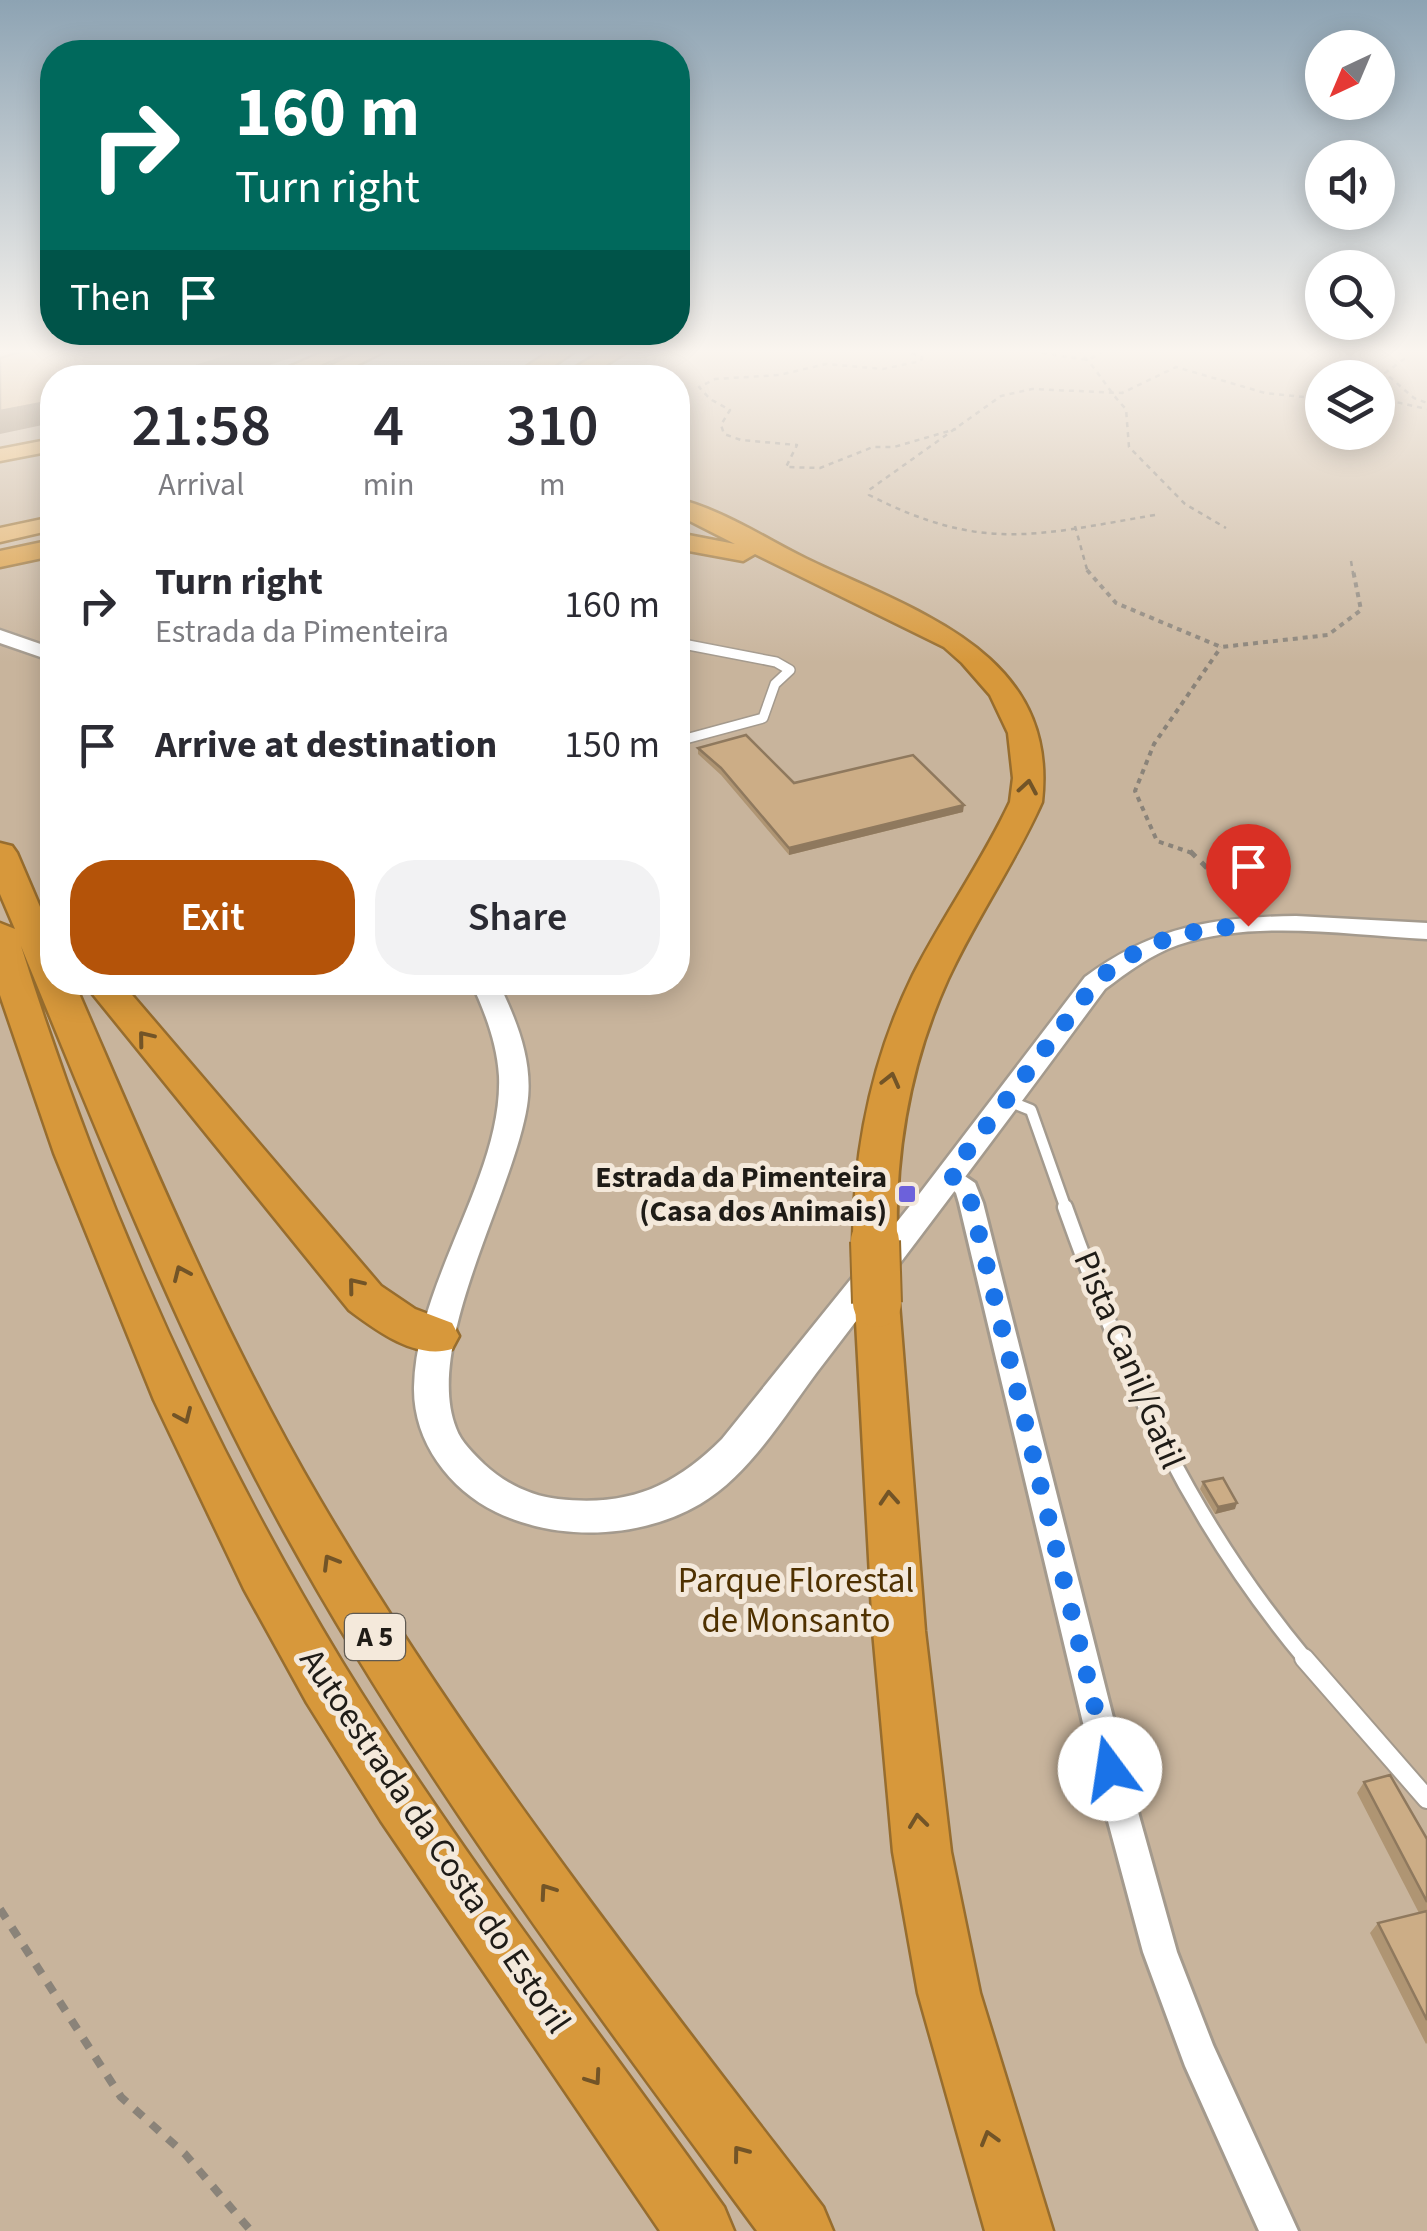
<!DOCTYPE html>
<html lang="en">
<head>
<meta charset="utf-8">
<style>
  :root { --surface:#fff; --page:#f2f2f3; --text:#2b2b33; --muted:#7c7c81; --accent:#b45309 }
  body { margin:0; font-family:"Source Sans 3",sans-serif; background:var(--page); color:var(--text); height:100vh; display:flex; flex-direction:column; font-size:38px; white-space:nowrap }
  * { box-sizing:border-box; margin:0 }
  p { font-size:32px; color:var(--muted) }
  .icon { flex:none; width:55px; height:55px; fill:none; stroke:currentColor; stroke-width:2; stroke-linecap:round; stroke-linejoin:round }
  .map { position:relative; flex:1; overflow:hidden }
  .details { position:absolute; left:40px; top:365px; width:650px; height:630px; display:flex; flex-direction:column; background:var(--surface); border-radius:40px; box-shadow:0 5px 25px #0003 }
  .details>* { flex:none }
  .hud { position:absolute; left:40px; top:40px; width:650px; height:305px; border-radius:40px; box-shadow:0 5px 25px #0003; background:#00695c; color:#fff; overflow:hidden }
  .needle { width:65px; rotate:224deg }
  .tools { position:absolute; left:1305px; top:30px; display:grid; gap:20px }
  .tools a { display:grid; place-items:center; width:90px; height:90px; border-radius:50%; background:var(--surface); box-shadow:0 5px 25px #0003; font-size:50px }
  .pin { position:absolute; display:grid; place-items:center; width:85px; height:85px; color:#fff; margin:-102px -42px; border-radius:50% 50% 50% 0; rotate:-45deg; box-shadow:0 0 10px #0007 }
  .pin .icon { rotate:45deg }
  .me { position:absolute; width:110px; margin:-55px; rotate:346deg; stroke-linejoin:round; filter:drop-shadow(0 0 8px #0008) }
  .turn { display:flex; align-items:center; gap:35px; height:210px; padding:0 30px; font-size:45px }
  .turn .icon { width:130px; height:130px; stroke-width:2.5 }
  .turn b { display:block; font-size:70px; line-height:85px }
  .then { display:flex; align-items:center; height:95px; padding:0 30px; background:#0003; gap:20px; font-size:38px }
  .eta { display:flex; justify-content:space-evenly; align-items:center; height:170px; text-align:center }
  .eta b { font-size:60px; font-weight:600; line-height:70px }
  .action { display:flex; gap:20px; margin-top:auto; padding:20px 30px }
  .action a { flex:1; height:115px; border-radius:40px; background:var(--accent); color:#fff; font-size:40px; font-weight:600; line-height:115px; text-align:center }
  .action a+a { background:var(--page); color:var(--text) }
  ul { padding:0; list-style:none }
  li { display:flex; align-items:center; gap:30px; height:140px; padding:0 30px }
  li div { flex:1 }
  li b { display:block; font-size:38px }
  li em { font-style:normal }
  .map>svg:first-child { display:block }
</style>
</head>
<body>
<div class="map">
<svg width="1427" height="2231" viewBox="0 0 1427 2231">
  <rect width="100%" height="100%" fill="#f4e9db"/>
  <path fill="#c8b49c" fill-rule="evenodd" d="M0,350H1427V2231H0ZM52,378H678V982H52ZM1322,378H1378V432H1322Z"/>
  <g fill="none" stroke-linecap="round" stroke-linejoin="round">
    <g stroke="#a49a8d" stroke-width="12">
      <path id="service-far3" d="M678,643L776,662L790,670L775,684L763,718L678,741"/>
    </g>
    <g stroke="#a49a8d" stroke-width="15">
      <path id="service-far2" d="M1006,1100L1031,1110L1066,1209"/>
    </g>
    <g stroke="#a49a8d" stroke-width="19">
      <path id="service-far1" d="M1065,1207C1126,1378 1189,1520 1306,1660"/>
    </g>
    <g stroke="#a49a8d" stroke-width="22">
      <path id="service" d="M1304,1658L1427,1799"/>
    </g>
    <g stroke="#a49a8d" stroke-width="6">
      <path id="minor" d="M950,1166L975,1183L983,1203L1126,1769L1177,1952L1213,2045L1298,2231H1259L1185,2066L1143,1952L1094,1769L959,1203L956,1193L938,1174L942,1168Z"/>
    </g>
    <g stroke="#a49a8d" stroke-width="5">
      <g id="secondary">
        <path d="M0,630L52,648V661L0,643Z"/>
        <path d="M1296,916L1427,923V939C1347,935 1255,919 1178,945C1150,955 1128,972 1105,989C1012,1115 919,1239 824,1363C788,1409 752,1474 700,1504C640,1539 558,1542 496,1512C449,1489 413,1441 414,1387C416,1282 503,1175 499,1076C497,1043 485,1012 471,982H498C517,1021 534,1063 527,1106C513,1194 423,1345 456,1428C461,1442 474,1454 484,1464C504,1483 531,1496 558,1499C628,1507 674,1487 722,1439L917,1197L1085,977C1153,927 1213,917 1296,916Z"/>
      </g>
    </g>
    <g stroke="#976d2e" stroke-width="5">
      <g id="trunk">
        <path d="M328,350H354L291,378H264Z"/>
        <path d="M362,350H387L335,376L328,378L319,372Z"/>
        <path d="M52,439V451L0,461V449Z"/>
        <path d="M52,517V530L0,542V528Z"/>
      </g>
    </g>
    <g stroke="#976d2e" stroke-width="5">
      <g id="motorway">
        <path d="M552,350H577L535,378H509Z"/>
        <path d="M604,350H630L585,378H558Z"/>
        <path d="M678,499C723,510 768,540 809,560C917,612 1059,653 1042,802C1015,863 976,918 948,979C910,1063 895,1149 897,1241L890,1252L875,1257L860,1252L853,1241C854,1148 872,1059 913,975C943,916 982,862 1010,802L1013,778L1008,733L990,695L962,663L944,647L755,554L743,561L678,549V533L735,544L678,515Z"/>
        <path d="M52,540V556L0,567V551Z"/>
        <path d="M0,843L12,846L17,853L52,935V982H74C150,1157 223,1335 320,1500C467,1750 647,1978 823,2207L833,2231H757C590,2004 420,1778 284,1531C181,1343 102,1143 21,946C99,1195 207,1439 342,1662C458,1851 596,2027 724,2207L734,2231H660L381,1821L307,1703L244,1589L154,1400L54,1153L0,995V923L15,929L0,894Z"/>
        <path d="M83,982H121L381,1286L415,1309L452,1323L459,1336L452,1349C416,1360 377,1331 349,1310Z"/>
        <path d="M877,1286L893,1291L899,1303L925,1631L951,1852L980,1993L1053,2231H985L918,1993L893,1852L873,1631L855,1303L861,1291Z"/>
      </g>
    </g>
    <g stroke="#8a8379" stroke-width="2.5" stroke-dasharray="5 5" stroke-linecap="butt">
      <path d="M902,350L922,357L921,361L883,369L826,364L779,375L715,379L699,387L710,399L730,410L721,425L724,434L741,440L797,445L786,467L820,468L873,447H894L956,429"/>
      <path d="M1022,350L1088,360L1105,350"/>
      <path d="M1077,350C1098,368 1106,389 1126,409L1129,447L1185,504L1226,528"/>
      <path d="M1398,350L1404,359L1385,373L1414,398L1427,403"/>
      <path d="M1378,398L1427,409"/>
      <path d="M1155,515C1036,535 983,553 869,495V490L1001,396L1032,389L1122,393L1176,367L1265,393L1322,399"/>
      <path d="M1075,526L1088,573"/>
      <path d="M1351,561L1353,573"/>
    </g>
    <g stroke="#8a8379" stroke-width="4" stroke-dasharray="5 5" stroke-linecap="butt">
      <path d="M1087,570L1116,603L1221,647L1328,635L1361,610L1353,570"/>
      <path d="M1192,853L1157,841L1135,791L1154,744L1221,647"/>
    </g>
    <path stroke="#8a8379" stroke-width="5" stroke-dasharray="8 8" stroke-linecap="butt" d="M1190,851L1216,877L1255,886L1265,905"/>
    <path stroke="#8a8379" stroke-width="8" stroke-dasharray="11 11" stroke-linecap="butt" d="M0,1909L121,2097L185,2154L251,2231"/>
    <use href="#service-far3" stroke="#fff" stroke-width="9"/>
    <use href="#service-far2" stroke="#fff" stroke-width="10"/>
    <use href="#service-far1" stroke="#fff" stroke-width="14"/>
    <use href="#service" stroke="#fff" stroke-width="18"/>
    <use href="#minor" fill="#fff" fill-rule="evenodd"/>
    <use href="#secondary" fill="#fff" fill-rule="evenodd"/>
    <use href="#trunk" fill="#dfac62" fill-rule="evenodd"/>
    <use href="#motorway" fill="#d7983b" fill-rule="evenodd"/>
    <g stroke="#976d2e" stroke-width="52" stroke-linecap="butt">
      <path id="motorway-bridge" d="M875,1241L877,1303"/>
    </g>
    <use href="#motorway-bridge" stroke="#d7983b" stroke-width="48"/>
  </g>
  <g fill="#af9573">
    <path d="M698,748L794,783L963,812L789,855L721,775L698,754Z"/>
    <path d="M1203,1482L1235,1509L1215,1514L1200,1489Z"/>
    <path d="M1364,1782L1427,1839V2043L1426,2044L1370,1933L1378,1923L1419,1913L1357,1793Z"/>
  </g>
  <g fill="#8f795e">
    <path d="M248,350H312L300,355L229,378H157Z"/>
    <path d="M52,401V423L0,434V411Z"/>
    <path d="M964,805L963,812L789,855V848Z"/>
    <path d="M1237,1503L1235,1509L1215,1514L1218,1507Z"/>
  </g>
  <g fill="#ccad86" stroke="#8f795e" stroke-width="2.5">
    <path d="M26,350H248L157,378H52V401L0,411V358Z"/>
    <path d="M746,735L794,783L913,755L964,805L789,848L721,768L698,748Z"/>
    <path d="M1223,1478L1237,1503L1218,1507L1203,1482Z"/>
    <path d="M1390,1775L1427,1839V1902L1364,1782Z"/>
    <path d="M1427,1911V2020L1378,1923Z"/>
  </g>
  <defs><path id="oneway-chevron" d="M-2-3.5L2.5 0L-2 3.5" fill="none" stroke-width="1.6" stroke-linecap="round" stroke-linejoin="round" transform="scale(2.5)"/></defs>
  <g stroke="#725427">
    <use href="#oneway-chevron" transform="translate(1028 787) rotate(-80)"/>
    <use href="#oneway-chevron" transform="translate(145 1038) rotate(-129)"/>
    <use href="#oneway-chevron" transform="translate(891 1080) rotate(-76)"/>
    <use href="#oneway-chevron" transform="translate(181 1273) rotate(-114)"/>
    <use href="#oneway-chevron" transform="translate(355 1285) rotate(-129)"/>
    <use href="#oneway-chevron" transform="translate(184 1416) rotate(66)"/>
    <use href="#oneway-chevron" transform="translate(889 1498) rotate(-94)"/>
    <use href="#oneway-chevron" transform="translate(330 1562) rotate(-121)"/>
    <use href="#oneway-chevron" transform="translate(918 1821) rotate(-97)"/>
    <use href="#oneway-chevron" transform="translate(547 1891) rotate(-125)"/>
    <use href="#oneway-chevron" transform="translate(594 2078) rotate(55)"/>
    <use href="#oneway-chevron" transform="translate(989 2138) rotate(-106)"/>
    <use href="#oneway-chevron" transform="translate(740 2153) rotate(-127)"/>
  </g>
  <linearGradient id="sky" x2="0" y2="1"><stop stop-color="#8da3b3"/><stop offset="0.53" stop-color="#faf5ef"/><stop offset="1" stop-color="#faf5ef" stop-opacity="0"/></linearGradient>
  <rect width="1427" height="663" fill="url(#sky)"/>
  <g fill="none" stroke-linecap="round" stroke-linejoin="round">
    <path stroke="#1a73e8" stroke-width="18" stroke-dasharray="0 32.4" d="M1110,1769L971,1202L966,1189L950,1174L1095,983C1139,941 1188,928 1248,926"/>
  </g>
  <rect fill="#6c61db" stroke="#f4e9db" stroke-width="4" x="897" y="1184" width="20" height="20" rx="5"/>
  <g text-anchor="middle" dominant-baseline="central" stroke-width="10" stroke-linejoin="round" paint-order="stroke">
    <rect fill="#f4e9db" stroke="#5f5a52" stroke-width="2.5" x="345" y="1614" width="60" height="46" rx="8"/>
    <g font-size="28" font-weight="bold" fill="#1f1c17">
      <text x="375" y="1637">A 5</text>
    </g>
    <g font-size="30" font-weight="bold" fill="#1f1c17" stroke="#f4e9db" text-anchor="end">
      <text x="887" y="1177">Estrada da Pimenteira<tspan x="887" dy="34">(Casa dos Animais)</tspan></text>
    </g>
    <g font-size="35" fill="#1f1c17" stroke="#f4e9db">
      <text transform="translate(1129 1360) rotate(67)">Pista Canil/Gatil</text>
      <text transform="translate(435 1841) rotate(56)">Autoestrada da Costa do Estoril</text>
    </g>
    <g font-size="35" fill="#4f3100" stroke="#f4e9db">
      <text x="796" y="1581">Parque Florestal<tspan x="796" dy="40">de Monsanto</tspan></text>
    </g>
  </g>
</svg>
<div class="tools">
<a><svg class="needle" viewBox="-14 -14 28 28"><path d="M0-13l5 13h-10z" fill="#e53935"/><path d="M0 13l5-13h-10z" fill="#7c7c81"/></svg></a>
<a><svg class="icon" aria-label="sound" viewBox="0 0 24 24"><path d="M4 9h4l5-4v14l-5-4H4zM17 9q2 3 0 6"/></svg></a>
<a><svg class="icon" aria-label="search" viewBox="0 0 24 24"><circle cx="10" cy="10" r="6"/><path d="M15 15l6 6"/></svg></a>
<a><svg class="icon" aria-label="layers" viewBox="0 0 24 24"><path d="M12 4l9 5-9 5-9-5zM3 14l9 5 9-5"/></svg></a>
</div>
<div class="pin" style="left:1248px;top:926px;background:#d93025"><svg class="icon" aria-label="arrive" viewBox="0 0 24 24"><path d="M6 21V4h12l-3 4 3 4H6"/></svg></div>
<svg class="me" style="left:1110px;top:1769px" viewBox="-20 -20 40 40"><circle r="19" fill="#fff"/><path d="M0-13L10 11 0 6-10 11z" fill="#1a73e8"/></svg>
<div class="hud">
<div class="turn"><svg class="icon" aria-label="right" viewBox="0 0 24 24"><path d="M7 20v-9h11M14 6l5 5-5 5"/></svg><div><b>160 m</b>Turn right</div></div>
<div class="then">Then<svg class="icon" aria-label="arrive" viewBox="0 0 24 24"><path d="M6 21V4h12l-3 4 3 4H6"/></svg></div>
</div>
<section class="details">
<div class="eta">
<div><b>21:58</b><p>Arrival</p></div>
<div><b>4</b><p>min</p></div>
<div><b>310</b><p>m</p></div>
</div>
<ul>
<li><svg class="icon" aria-label="right" viewBox="0 0 24 24"><path d="M7 20v-9h11M14 6l5 5-5 5"/></svg><div><b>Turn right</b><p>Estrada da Pimenteira</p></div><em>160 m</em></li>
<li><svg class="icon" aria-label="arrive" viewBox="0 0 24 24"><path d="M6 21V4h12l-3 4 3 4H6"/></svg><div><b>Arrive at destination</b></div><em>150 m</em></li>
</ul>
<div class="action"><a>Exit</a><a>Share</a></div>
</section>
</div>
</body>
</html>
